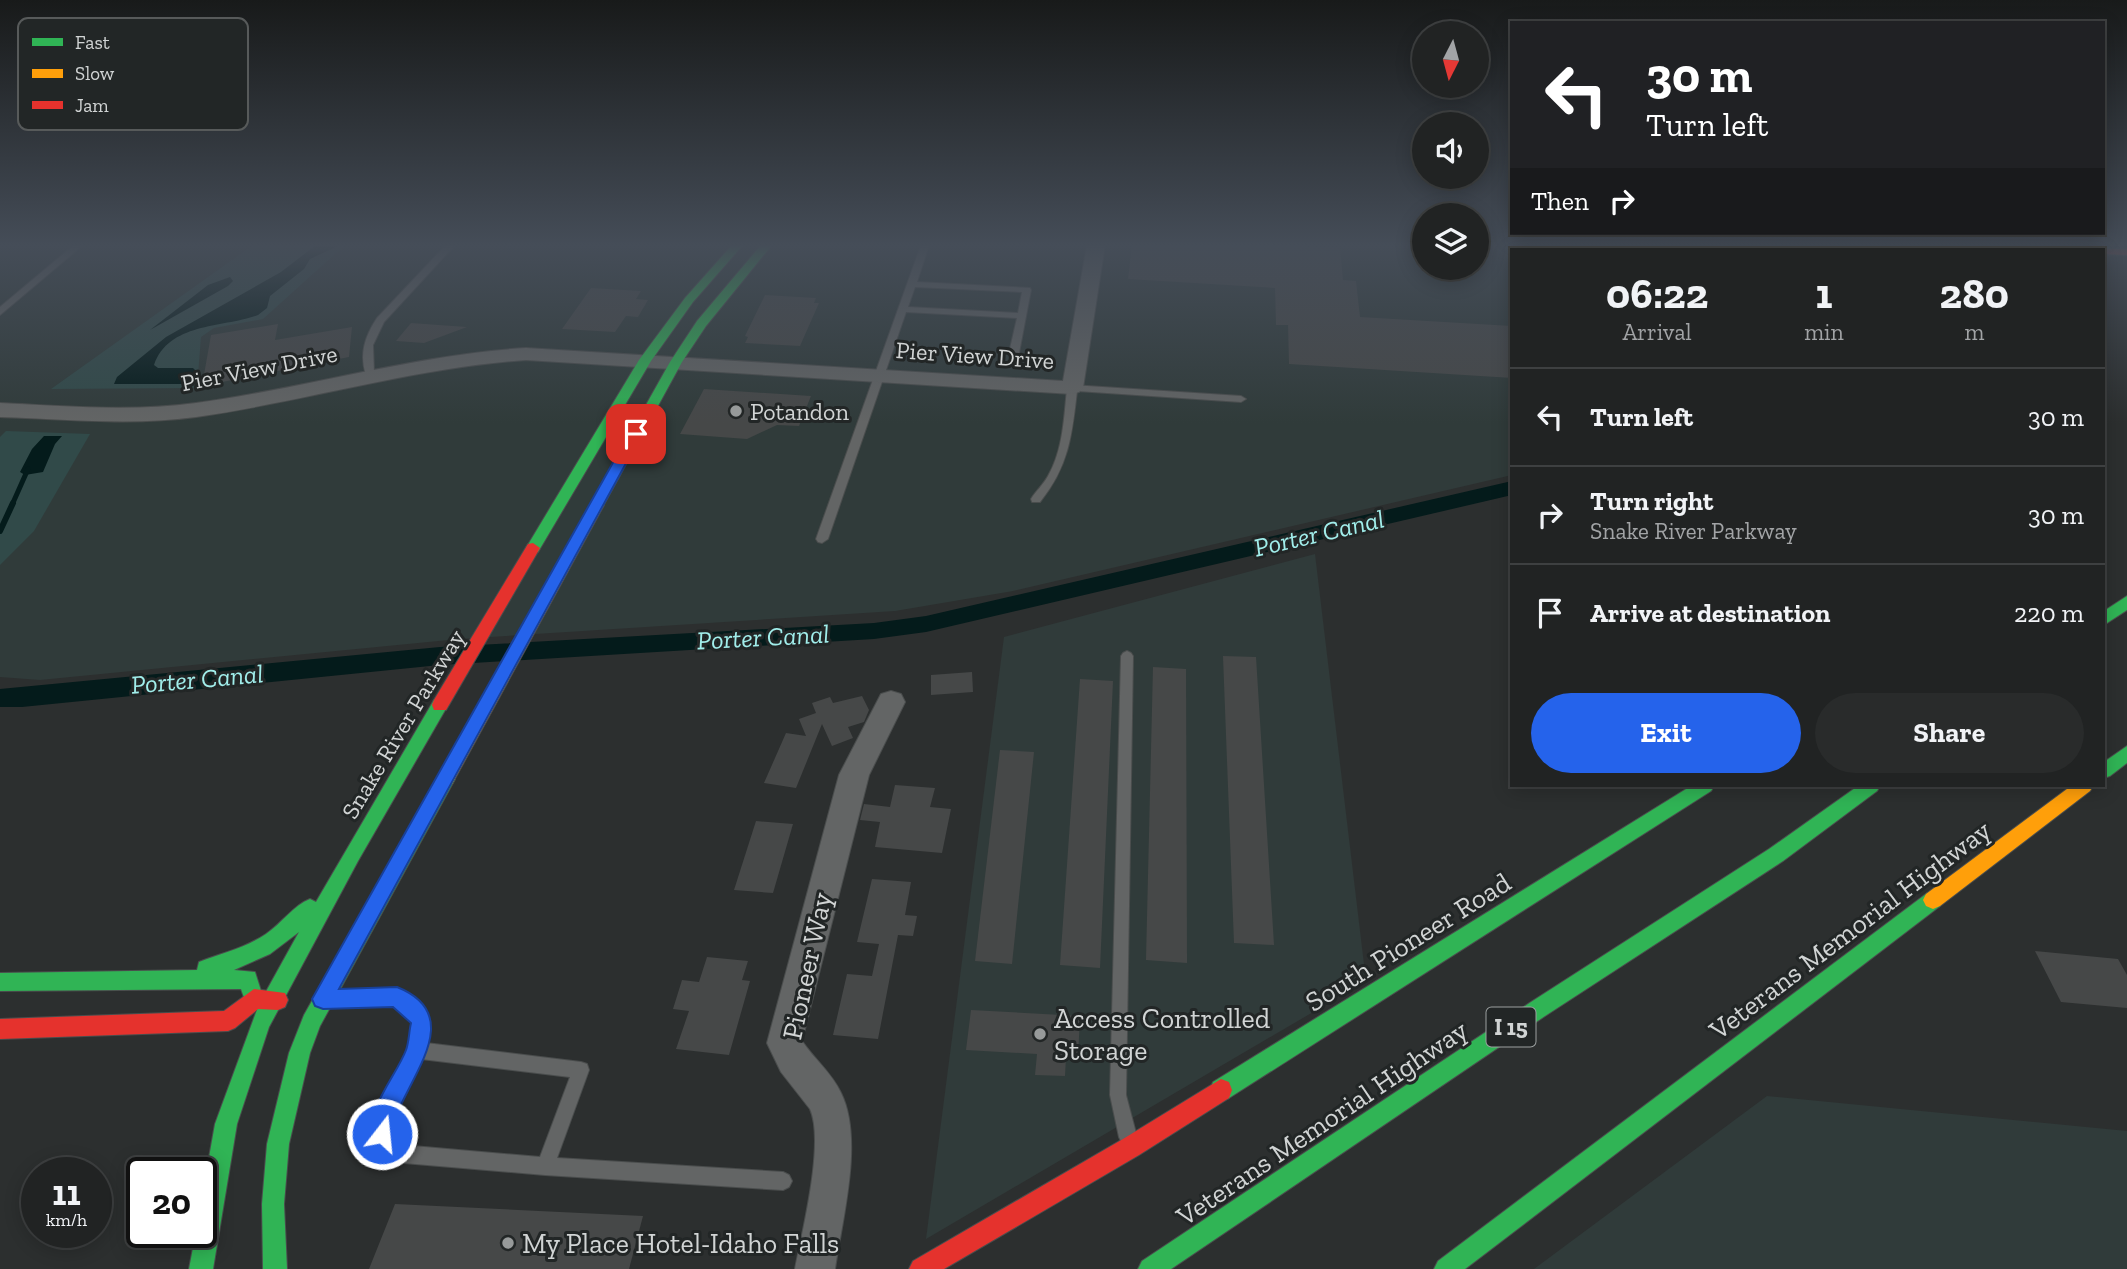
<!DOCTYPE html>
<html lang="en">
<head>
<meta charset="utf-8">
<style>
  :root { --surface:#212323; --page:#292b2b; --text:#f1f3f6; --muted:#a2a4a6; --line:#3e4041; --accent:#2563eb }
  body { margin:0; font-family:"Zilla Slab",serif; background:var(--page); color:var(--text); height:100vh; display:flex; flex-direction:column; font-size:26px; white-space:nowrap }
  * { box-sizing:border-box; margin:0 }
  p { font-size:23px; color:var(--muted) }
  .icon { flex:none; width:38px; height:38px; fill:none; stroke:currentColor; stroke-width:2; stroke-linecap:round; stroke-linejoin:round }
  .map { position:relative; flex:1; overflow:hidden }
  .panel { position:absolute; left:1510px; top:248px; width:595px; height:539px; display:flex; flex-direction:column; background:var(--surface); border-radius:0px; box-shadow:0 4px 18px #0003,0 0 0 2px var(--line) }
  .panel>* { flex:none }
  .banner { position:absolute; left:1510px; top:21px; width:595px; height:214px; border-radius:0px; box-shadow:0 4px 18px #0003,0 0 0 2px var(--line); background:#202124; color:#fff; overflow:hidden }
  .needle { width:46px; rotate:186deg }
  .buttons { position:absolute; left:1412px; top:21px; display:grid; gap:14px }
  .buttons a { display:grid; place-items:center; width:77px; height:77px; border-radius:50%; background:var(--surface); box-shadow:0 4px 18px #0003,0 0 0 2px var(--line); font-size:35px }
  .speed { position:absolute; left:21px; top:1157px; display:flex; gap:14px; font-size:35px; font-weight:700; text-align:center }
  .speed>* { display:grid; place-content:center; width:91px; height:91px; border-radius:50%; background:var(--surface); box-shadow:0 4px 18px #0003,0 0 0 2px var(--line); line-height:1 }
  .speed small { font-size:18px; font-weight:400 }
  .speed .limit { border:4px solid #111; border-radius:10px; background:#fff; color:#111 }
  .pin { position:absolute; display:grid; place-items:center; width:60px; height:60px; color:#fff; margin:-30px; border-radius:14px; box-shadow:0 4px 10px #0006 }
  .me { position:absolute; width:77px; margin:-38px; rotate:16deg; stroke-linejoin:round; filter:drop-shadow(0 0 5px #0008) }
  .turn { display:flex; align-items:center; gap:24px; height:147px; padding:0 21px; font-size:32px }
  .turn .icon { width:91px; height:91px; stroke-width:2.5 }
  .turn b { display:block; font-size:49px; line-height:60px }
  .then { display:flex; align-items:center; height:66px; padding:0 21px; background:#0003; gap:14px; font-size:26px }
  .eta { display:flex; justify-content:space-evenly; align-items:center; height:119px; text-align:center }
  .eta b { font-size:42px; font-weight:700; line-height:49px }
  .primary-button { display:flex; gap:14px; margin-top:auto; padding:14px 21px }
  .primary-button a { flex:1; height:80px; border-radius:42px; background:var(--accent); color:#fff; font-size:28px; font-weight:700; line-height:80px; text-align:center }
  .primary-button a+a { background:var(--page); color:var(--text) }
  ul { padding:0; list-style:none }
  li { display:flex; align-items:center; gap:21px; height:98px; padding:0 21px; border-top:2px solid var(--line) }
  li div { flex:1 }
  li b { display:block; font-size:26px }
  li em { font-style:normal }
  .map>svg:first-child { display:block }
</style>
</head>
<body>
<div class="map">
<svg width="2127" height="1269" viewBox="0 0 2127 1269">
  <rect width="100%" height="100%" fill="#2c2f2f"/>
  <g fill="#303b3a">
    <path d="M0,245H1424V268H1477V245L1751,247L1750,250H1512V475L1013,591L895,611L459,639L40,680L0,677Z"/>
    <path d="M1315,554L1366,981L926,1239L1004,637Z"/>
    <path d="M1767,1096L2127,1131V1269H1534Z"/>
  </g>
  <g fill="#314a49">
    <path d="M253,245H345L263,319L214,328L201,337L197,388L51,389Z"/>
    <path d="M6,431L90,434L34,531L0,565V437Z"/>
  </g>
  <g fill="#041b1b">
    <path d="M316,245H340L310,259L304,269L270,296L267,308L258,315C223,328 169,322 154,365L158,368H193L197,372L195,378L186,384H114L117,377L166,337L281,272Z"/>
    <path d="M230,277L233,281L228,286L150,330L208,285Z"/>
    <path d="M44,436H62L55,444L43,472L25,475L20,472L32,449Z"/>
  </g>
  <g fill="none" stroke-linecap="round" stroke-linejoin="round">
    <path stroke="#041b1b" stroke-width="5" d="M12,505L28,469"/>
    <path stroke="#041b1b" stroke-width="6" d="M0,531L13,503"/>
    <g fill="#041b1b" fill-rule="evenodd">
      <path d="M1748,245H1764L1765,250H1749Z"/>
      <path d="M1512,481V495L926,632L874,639L440,665L22,707H0V689L440,647L874,623L926,616Z"/>
    </g>
  </g>
  <g fill="#464848">
    <path d="M1132,245L1340,247L1343,280L1356,281L1360,317L1512,326V378L1289,364L1288,325H1276L1275,288L1128,279Z"/>
    <path d="M591,288L641,291L636,299L648,300L638,317L626,316L615,332L562,329Z"/>
    <path d="M765,295L816,298L814,303H819L800,346L745,343L748,337L745,336Z"/>
    <path d="M411,323L467,327L424,343L396,341Z"/>
    <path d="M278,324L275,340L352,327L349,357L202,386L211,335Z"/>
    <path d="M704,389L811,396L799,426L777,425L747,439L680,434Z"/>
    <path d="M1223,656L1256,657L1274,945L1234,943Z"/>
    <path d="M1153,667L1186,669L1187,963L1146,960Z"/>
    <path d="M972,672L973,692L931,695V675Z"/>
    <path d="M1080,679L1113,681L1100,968L1060,965Z"/>
    <path d="M862,696L869,710L864,722L848,727L853,738L832,746L822,724L796,788L764,783L786,733L806,736L799,719L816,713L812,703L830,697L833,703Z"/>
    <path d="M1000,750L1034,752L1012,964L975,961Z"/>
    <path d="M895,785L935,788L930,807L951,809L942,853L875,847L880,822L860,820L864,804L890,807Z"/>
    <path d="M756,821L793,824L773,893L734,890Z"/>
    <path d="M872,879L911,882L905,915L917,916L913,936L898,935L878,1039L833,1035L847,974L872,976L879,944L857,942Z"/>
    <path d="M2035,951L2118,959L2127,975V1008L2061,1002Z"/>
    <path d="M707,957L748,961L742,980L750,981L729,1055L676,1049L689,1011L673,1009L682,980L699,982Z"/>
    <path d="M971,1010L1080,1016L1078,1058L1066,1057L1065,1076L1035,1075L1037,1054L966,1050Z"/>
    <path d="M395,1204L643,1216L629,1269H369Z"/>
  </g>
  <g fill="none" stroke-linecap="round" stroke-linejoin="round">
    <g stroke="#4a4d4d" stroke-width="2">
      <g id="lane">
        <path d="M74,245H83L0,315V307Z"/>
        <path d="M446,245H455L384,322L373,345L374,373L372,375H366C359,354 365,336 377,318Z"/>
        <path d="M921,245H929L917,282L1030,288L1031,290L1019,353L1014,356L1009,353L1017,318L906,312L828,539L822,543L818,542L816,539ZM915,287L1022,292L1018,313L908,307Z"/>
        <path d="M1558,245H1566L1568,250H1560Z"/>
        <path d="M1072,385L1241,396L1246,399L1241,402L1077,391C1072,435 1069,466 1040,502H1032L1031,499C1036,491 1043,485 1048,476C1063,450 1064,418 1067,388Z"/>
        <path d="M1127,651L1131,653L1133,656L1126,1095L1137,1137L1134,1143L1128,1146L1122,1143L1119,1137L1110,1095L1121,656L1123,653Z"/>
        <path d="M397,990C405,993 428,1011 429,1020C429,1027 427,1036 426,1043L581,1062L587,1064L589,1070L557,1158L783,1172L789,1175L792,1181L789,1187L783,1190L545,1175L380,1161L374,1158L371,1152L377,1116L409,1049L413,1022L394,1005L334,1007L328,1004L326,999L328,994L334,991ZM421,1059L570,1077L540,1157L390,1144L393,1117Z"/>
      </g>
    </g>
    <g stroke="#4a4d4d" stroke-width="2">
      <g id="street">
        <path d="M1087,245H1105L1083,388L1079,392L1072,394L526,360C414,368 307,401 196,417C131,426 65,419 0,417V403C65,406 131,412 196,403C307,388 414,355 526,348L1063,381Z"/>
        <path d="M1671,245H1698L1695,249L1679,250Z"/>
        <path d="M891,691L901,694L905,702L869,775L802,1041C814,1059 832,1073 841,1093C864,1140 842,1219 835,1269H795C802,1232 825,1142 810,1109L781,1072L767,1043L839,775L881,694Z"/>
      </g>
    </g>
    <g stroke="#4a4d4d" stroke-width="2">
      <g id="fast">
        <path d="M732,245H743L693,302L651,361L538,552H528L526,548L639,360L685,298Z"/>
        <path d="M761,245H772L706,326L682,362L602,508H592L590,505L670,362L697,321Z"/>
        <path d="M1965,245L2082,247L2088,250L1970,248Z"/>
        <path d="M2127,596V610L2104,625V611Z"/>
        <path d="M440,698L446,700L448,705L358,861L269,1027L237,1124L213,1269H189L196,1232H201V1202L215,1124L258,1007L247,1006L241,989L0,991V973L197,970L199,962C222,953 245,948 266,934C281,924 294,905 310,899L316,902L434,700ZM299,932L263,997L255,972L234,970L270,954Z"/>
        <path d="M2127,746V763L2110,776L2104,778V762Z"/>
        <path d="M446,772L452,774L455,779L320,1026L310,1053L289,1144L284,1204L287,1269H263L262,1204L267,1144L289,1053L304,1015L440,774Z"/>
        <path d="M1691,786H1714L1711,791L1229,1098L1221,1101L1213,1098L1210,1090L1213,1082Z"/>
        <path d="M1858,786H1880L1877,791L1783,861L1545,1016L1171,1269H1138L1142,1261L1531,1002L1769,849Z"/>
        <path d="M1933,891L1940,894L1943,900L1940,906L1465,1269H1434L1438,1261L1926,894Z"/>
      </g>
    </g>
    <g stroke="#4a4d4d" stroke-width="2">
      <g id="slow">
        <path d="M597,500L604,505L452,784L446,786L440,784L437,779L440,774L590,505Z"/>
        <path d="M2071,786H2093L2090,791L1940,906L1933,909L1926,906L1923,900L1926,894Z"/>
      </g>
    </g>
    <g stroke="#4a4d4d" stroke-width="2">
      <g id="jam">
        <path d="M1875,245H1885L1889,250H1878Z"/>
        <path d="M2100,249H2127V255L2104,254Z"/>
        <path d="M533,543L540,548L446,710H434L432,705L434,700L528,544Z"/>
        <path d="M254,989L285,993L288,1000L285,1007L278,1010L258,1009L235,1028L228,1031L0,1039V1019L224,1011Z"/>
        <path d="M1221,1079L1229,1082L1232,1090L1229,1098L1139,1155L944,1269H909L913,1261L1123,1139Z"/>
      </g>
    </g>
    <use href="#lane" fill="#636565" fill-rule="evenodd"/>
    <use href="#street" fill="#636565" fill-rule="evenodd"/>
    <use href="#fast" fill="#30b455" fill-rule="evenodd"/>
    <use href="#slow" fill="#ff9f0a" fill-rule="evenodd"/>
    <use href="#jam" fill="#e5322d" fill-rule="evenodd"/>
  </g>
  <linearGradient id="sky" x2="0" y2="1"><stop stop-color="#181a1a"/><stop offset="0.58" stop-color="#454d58"/><stop offset="1" stop-color="#454d58" stop-opacity="0"/></linearGradient>
  <rect width="2127" height="423" fill="url(#sky)"/>
  <path fill="#2563eb" stroke="#184099" stroke-width="2" d="M636,430L642,434L339,989L397,987C465,1014 413,1072 396,1116C393,1124 394,1133 390,1142L382,1145L375,1142C362,1112 396,1077 406,1050C409,1042 409,1031 411,1023L393,1007L323,1009L315,1006L312,999L629,434Z"/>
  <g fill="#979a9a" stroke="#222626" stroke-width="2.5">
    <circle cx="736" cy="411" r="7"/>
    <circle cx="1040" cy="1034" r="7"/>
    <circle cx="508" cy="1243" r="7"/>
  </g>
  <g text-anchor="middle" dominant-baseline="central" stroke-width="6" stroke-linejoin="round" paint-order="stroke">
    <rect fill="#222626" stroke="#9ca0a0" stroke-width="2" x="1486.5" y="1007.5" width="49" height="39" rx="5"/>
    <g font-size="23" font-weight="bold" fill="#d1d4d4">
      <text x="1511" y="1027">I 15</text>
    </g>
    <g font-size="24" fill="#d1d4d4" stroke="#222626">
      <text transform="translate(975 355) rotate(4)">Pier View Drive</text>
      <text transform="translate(259 368) rotate(-11)">Pier View Drive</text>
      <text transform="translate(403 724) rotate(-59)">Snake River Parkway</text>
    </g>
    <g font-size="24" fill="#d1d4d4" stroke="#222626" text-anchor="start">
      <text x="750" y="411">Potandon</text>
    </g>
    <g font-size="26" font-style="italic" fill="#a1eeeb" stroke="#222626">
      <text transform="translate(1319 533) rotate(-13)">Porter Canal</text>
      <text transform="translate(763 637) rotate(-3)">Porter Canal</text>
      <text transform="translate(197 679) rotate(-5)">Porter Canal</text>
    </g>
    <g font-size="28" fill="#d1d4d4" stroke="#222626">
      <text transform="translate(1850 930) rotate(-37)">Veterans Memorial Highway</text>
      <text transform="translate(1408 942) rotate(-32)">South Pioneer Road</text>
      <text transform="translate(807 966) rotate(-78)">Pioneer Way</text>
      <text transform="translate(1322 1123) rotate(-34)">Veterans Memorial Highway</text>
    </g>
    <g font-size="28" fill="#d1d4d4" stroke="#222626" text-anchor="start">
      <text x="1054" y="1018">Access Controlled<tspan x="1054" dy="32">Storage</tspan></text>
      <text x="522" y="1243">My Place Hotel-Idaho Falls</text>
    </g>
  </g>
  <rect x="18" y="18" width="230" height="112" rx="10" fill="#222626" stroke="#575a5a" stroke-width="2"/>
  <rect x="32" y="38" width="31" height="8" fill="#30b455"/>
  <rect x="32" y="69" width="31" height="9" fill="#ff9f0a"/>
  <rect x="32" y="101" width="31" height="8" fill="#e5322d"/>
  <g font-size="19" fill="#d1d4d4">
    <text x="75" y="49">Fast</text>
    <text x="75" y="80">Slow</text>
    <text x="75" y="112">Jam</text>
  </g>
</svg>
<div class="buttons">
<a><svg class="needle" viewBox="-14 -14 28 28"><path d="M0-13l5 13h-10z" fill="#e53935"/><path d="M0 13l5-13h-10z" fill="#a2a4a6"/></svg></a>
<a><svg class="icon" aria-label="sound" viewBox="0 0 24 24"><path d="M4 9h4l5-4v14l-5-4H4zM17 9q2 3 0 6"/></svg></a>
<a><svg class="icon" aria-label="layers" viewBox="0 0 24 24"><path d="M12 4l9 5-9 5-9-5zM3 14l9 5 9-5"/></svg></a>
</div>
<div class="speed"><div>11<small>km/h</small></div><div class="limit">20</div></div>
<div class="pin" style="left:636px;top:434px;background:#d93025"><svg class="icon" aria-label="arrive" viewBox="0 0 24 24"><path d="M6 21V4h12l-3 4 3 4H6"/></svg></div>
<svg class="me" style="left:382px;top:1134px" viewBox="-20 -20 40 40"><circle r="17" fill="#2563eb" stroke="#fff" stroke-width="3"/><path d="M0-11L8 9 0 5-8 9z" fill="#fff"/></svg>
<div class="banner">
<div class="turn"><svg class="icon" aria-label="left" viewBox="0 0 24 24"><path d="M17 20v-9H6M10 6l-5 5 5 5"/></svg><div><b>30 m</b>Turn left</div></div>
<div class="then">Then<svg class="icon" aria-label="right" viewBox="0 0 24 24"><path d="M7 20v-9h11M14 6l5 5-5 5"/></svg></div>
</div>
<section class="panel">
<div class="eta">
<div><b>06:22</b><p>Arrival</p></div>
<div><b>1</b><p>min</p></div>
<div><b>280</b><p>m</p></div>
</div>
<ul>
<li><svg class="icon" aria-label="left" viewBox="0 0 24 24"><path d="M17 20v-9H6M10 6l-5 5 5 5"/></svg><div><b>Turn left</b></div><em>30 m</em></li>
<li><svg class="icon" aria-label="right" viewBox="0 0 24 24"><path d="M7 20v-9h11M14 6l5 5-5 5"/></svg><div><b>Turn right</b><p>Snake River Parkway</p></div><em>30 m</em></li>
<li><svg class="icon" aria-label="arrive" viewBox="0 0 24 24"><path d="M6 21V4h12l-3 4 3 4H6"/></svg><div><b>Arrive at destination</b></div><em>220 m</em></li>
</ul>
<div class="primary-button"><a>Exit</a><a>Share</a></div>
</section>
</div>
</body>
</html>
